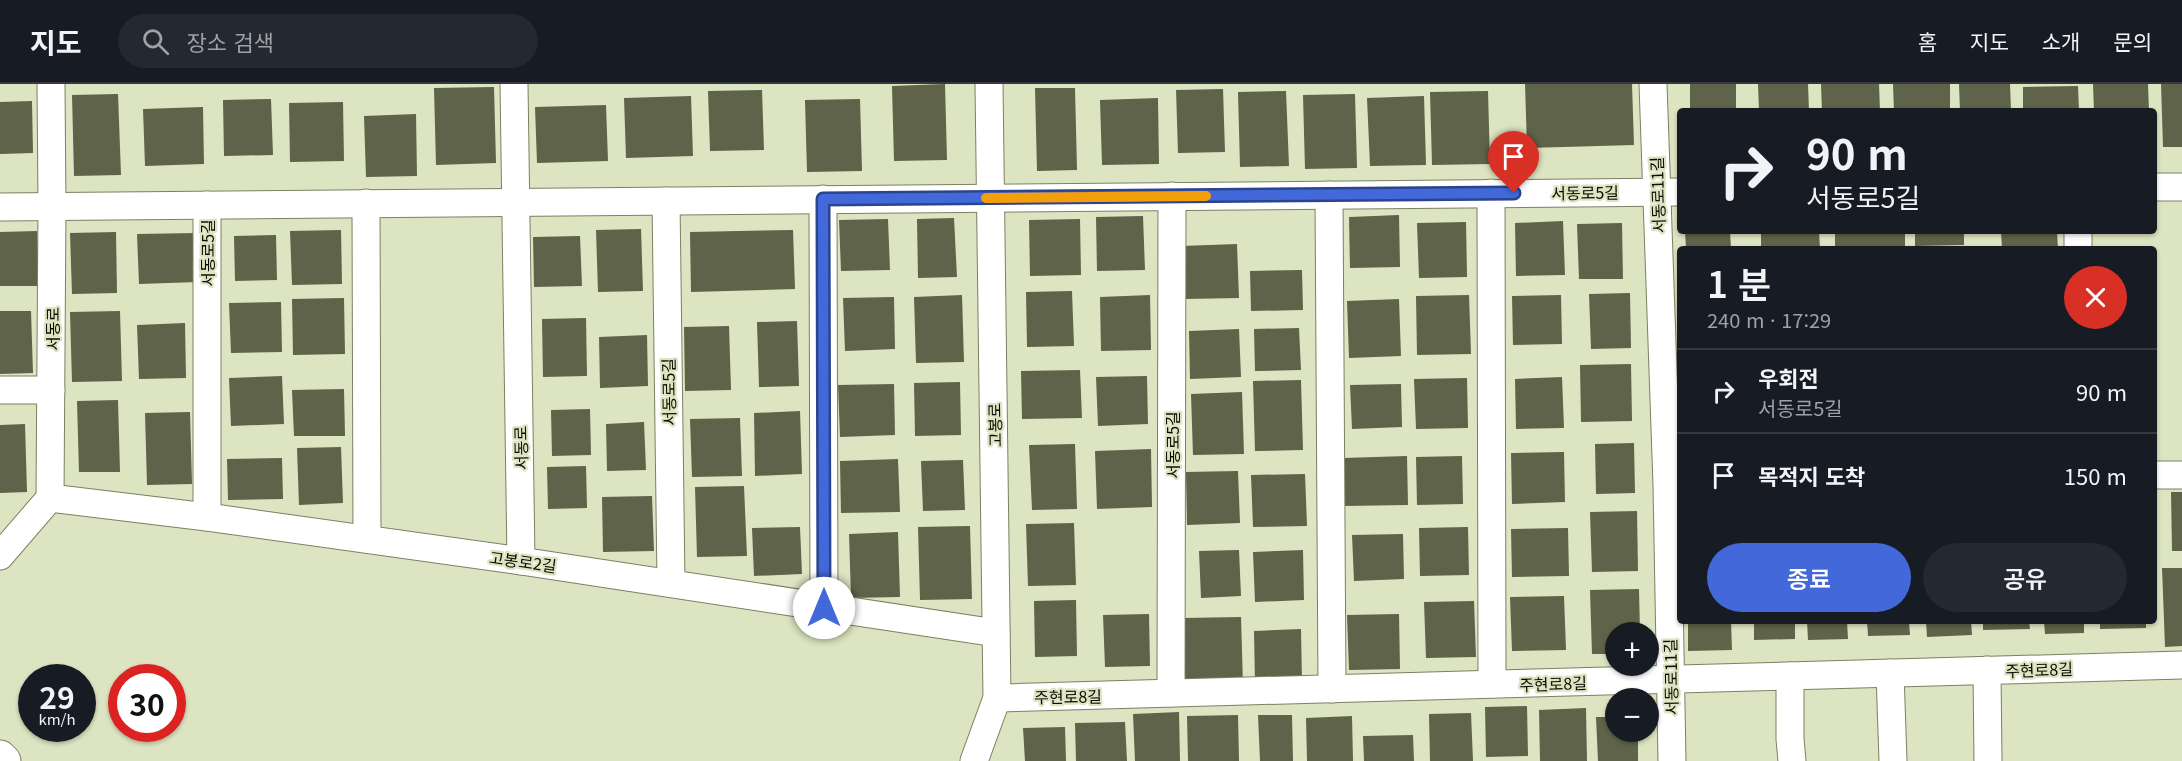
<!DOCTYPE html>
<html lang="ko">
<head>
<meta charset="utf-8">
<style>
  :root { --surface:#171b24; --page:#242831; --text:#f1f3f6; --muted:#9ea1a6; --line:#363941; --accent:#4268da }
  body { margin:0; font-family:Georgia,"Noto Sans KR",serif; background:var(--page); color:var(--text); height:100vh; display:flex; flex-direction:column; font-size:22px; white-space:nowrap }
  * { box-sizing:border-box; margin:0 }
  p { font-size:20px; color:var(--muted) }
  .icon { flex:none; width:33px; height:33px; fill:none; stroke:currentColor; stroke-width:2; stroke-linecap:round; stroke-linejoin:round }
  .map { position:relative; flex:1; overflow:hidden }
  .panel { position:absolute; left:1677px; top:162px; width:480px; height:378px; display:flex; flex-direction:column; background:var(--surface); border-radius:6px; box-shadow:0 2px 4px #0004 }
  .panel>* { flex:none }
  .guide { position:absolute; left:1677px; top:24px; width:480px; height:126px; border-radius:6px; box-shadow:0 2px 4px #0004; background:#171b24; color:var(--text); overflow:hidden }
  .fabs { position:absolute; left:1605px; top:538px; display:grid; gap:12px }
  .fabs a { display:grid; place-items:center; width:54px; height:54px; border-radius:50%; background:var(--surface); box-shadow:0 2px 4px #0004; font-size:30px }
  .speed { position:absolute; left:18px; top:580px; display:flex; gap:12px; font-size:30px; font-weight:700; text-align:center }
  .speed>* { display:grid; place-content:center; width:78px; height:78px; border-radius:50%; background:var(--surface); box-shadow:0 2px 4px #0004; line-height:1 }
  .speed small { font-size:15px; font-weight:400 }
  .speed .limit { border:9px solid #d22; background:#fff; color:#111 }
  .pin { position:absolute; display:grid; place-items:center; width:51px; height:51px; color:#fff; margin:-62px -26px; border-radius:50% 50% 50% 0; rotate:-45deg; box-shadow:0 0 6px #0007 }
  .pin .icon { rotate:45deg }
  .me { position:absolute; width:66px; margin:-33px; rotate:0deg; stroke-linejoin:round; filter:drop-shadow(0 0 4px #0008) }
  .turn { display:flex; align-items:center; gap:21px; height:126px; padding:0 30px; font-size:27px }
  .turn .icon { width:78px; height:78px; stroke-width:2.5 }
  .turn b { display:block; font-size:42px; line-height:51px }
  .round { display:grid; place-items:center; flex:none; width:63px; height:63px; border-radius:32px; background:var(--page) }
  .overview { display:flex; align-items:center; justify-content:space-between; height:102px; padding:0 30px }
  h1 { font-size:36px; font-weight:600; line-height:45px }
  .button { display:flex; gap:12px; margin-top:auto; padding:12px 30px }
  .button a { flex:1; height:69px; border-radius:36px; background:var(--accent); color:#fff; font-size:24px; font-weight:600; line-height:69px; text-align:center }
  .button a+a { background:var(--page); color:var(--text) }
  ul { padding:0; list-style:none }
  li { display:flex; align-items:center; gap:18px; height:84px; padding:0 30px; border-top:2px solid var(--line) }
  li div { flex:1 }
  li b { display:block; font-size:22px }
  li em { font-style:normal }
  header { display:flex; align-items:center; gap:36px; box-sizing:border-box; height:84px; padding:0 30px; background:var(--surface); border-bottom:2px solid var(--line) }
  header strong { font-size:28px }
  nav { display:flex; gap:33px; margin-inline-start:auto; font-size:21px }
  .search { width:420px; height:54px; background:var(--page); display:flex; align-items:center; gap:15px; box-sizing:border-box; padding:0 21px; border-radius:33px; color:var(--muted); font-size:22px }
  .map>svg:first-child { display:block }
</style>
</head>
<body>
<header>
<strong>지도</strong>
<div class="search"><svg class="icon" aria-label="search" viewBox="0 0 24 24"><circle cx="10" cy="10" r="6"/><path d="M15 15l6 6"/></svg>장소 검색</div>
<nav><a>홈</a><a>지도</a><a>소개</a><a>문의</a></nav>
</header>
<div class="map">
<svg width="2182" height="677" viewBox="0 0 2182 677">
  <rect width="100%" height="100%" fill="#dde4c1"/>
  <g fill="#5e6349">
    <path d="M945,0L947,76L894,77L892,2Z"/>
    <path d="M1525,0H1632L1634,61L1527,64Z"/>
    <rect x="1690" y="0" width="46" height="27"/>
    <path d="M1758,0H1808L1809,27H1759Z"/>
    <path d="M1821,0H1879L1880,27H1822Z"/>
    <path d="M1893,0H1950V27H1894Z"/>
    <path d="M1959,0H2010L2011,27H1960Z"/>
    <path d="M2093,0H2148L2149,27H2094Z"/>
    <path d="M2161,0H2182V63H2163Z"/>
    <path d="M2078,2L2079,27H2023V3Z"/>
    <path d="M494,3L496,79L436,81L434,4Z"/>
    <path d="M1035,4H1075L1077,86L1037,87Z"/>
    <path d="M1223,5L1225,68L1178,69L1176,6Z"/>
    <path d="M762,6L764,66L710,67L708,7Z"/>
    <path d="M1286,7L1289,82L1240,83L1238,8Z"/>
    <path d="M1488,7L1490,80L1432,81L1430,8Z"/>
    <path d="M118,10L121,91L74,92L72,11Z"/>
    <path d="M1355,10L1357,84L1305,85L1303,11Z"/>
    <path d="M691,12L693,72L626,74L624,14Z"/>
    <path d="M1424,12L1426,81L1370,82L1367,14Z"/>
    <path d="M1158,14L1159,80L1102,81L1100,16Z"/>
    <path d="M271,15L273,71L224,72L223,16Z"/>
    <path d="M860,15L862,87L807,88L805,16Z"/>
    <path d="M32,17L33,69L0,70V18Z"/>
    <path d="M343,18L344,77L290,78L289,19Z"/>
    <path d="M606,21L608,77L537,79L535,23Z"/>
    <path d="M203,23L204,80L145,82L143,25Z"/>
    <path d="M416,30L417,92L366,93L364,32Z"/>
    <path d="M1399,131L1400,183L1350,184L1349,133Z"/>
    <path d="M1143,132L1145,186L1097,187L1096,133Z"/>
    <path d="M954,134L957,193L918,194L917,135Z"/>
    <path d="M888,135L890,186L841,187L839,136Z"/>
    <path d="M1080,135L1081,191L1030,192L1029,136Z"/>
    <path d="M1563,137L1565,191L1516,192L1515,139Z"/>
    <path d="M1466,138L1467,193L1419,194L1417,139Z"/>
    <path d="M1622,139L1623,195H1579L1577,140Z"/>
    <path d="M641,145L643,207L598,208L596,146Z"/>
    <path d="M341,146L342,200L292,201L290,147Z"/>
    <path d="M793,146L795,205L691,208L690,148Z"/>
    <path d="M37,147L39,202H0V148Z"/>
    <path d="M1685,147H1730L1731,165H1686Z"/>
    <path d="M1761,147H1819L1820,165H1761Z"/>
    <rect x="1835" y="147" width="70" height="18"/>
    <path d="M1915,147H1964V161L1915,162Z"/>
    <path d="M2001,147H2057L2058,165H2002Z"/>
    <path d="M116,148L117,209L72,210L70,149Z"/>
    <path d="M196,149L198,198L139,200L137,150Z"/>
    <path d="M276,151L277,196L235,197L234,152Z"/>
    <path d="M580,152L582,202L534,203L533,153Z"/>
    <path d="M1237,160L1239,214L1184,215L1182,162Z"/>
    <path d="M1302,186L1303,226L1251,227L1250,187Z"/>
    <path d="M1072,207L1074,262L1027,263L1026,208Z"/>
    <path d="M1630,209L1631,264L1591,265L1589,210Z"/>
    <path d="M962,211L964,278L916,279L914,213Z"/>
    <path d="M1150,211L1151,266L1101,267L1100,213Z"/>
    <path d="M1469,211L1471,270L1417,271L1416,212Z"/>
    <path d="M1561,211L1562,260L1513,261L1512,212Z"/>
    <path d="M894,213L895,265L845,267L843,214Z"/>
    <path d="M344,214L345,270L293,271L292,215Z"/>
    <path d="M1399,215L1401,272L1349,274L1347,217Z"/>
    <path d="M281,218L282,268L231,269L229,219Z"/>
    <path d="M0,227H31L33,289L0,290Z"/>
    <path d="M120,227L122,297L72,298L70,228Z"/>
    <path d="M586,234L587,292L543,293L542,235Z"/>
    <path d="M797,237L799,302L759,303L757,238Z"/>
    <path d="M185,239L186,294L139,295L137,241Z"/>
    <path d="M729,242L731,306L685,307L684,243Z"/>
    <path d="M1299,244L1301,286L1255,287L1254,245Z"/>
    <path d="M1239,245L1241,293L1190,295L1189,247Z"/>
    <path d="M647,251L648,302L600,304L599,253Z"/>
    <path d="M1631,280L1632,337L1581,338L1580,281Z"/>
    <path d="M1080,286L1082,334L1022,335L1021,287Z"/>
    <path d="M282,292L284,340L231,342L229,294Z"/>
    <path d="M1147,292L1148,340L1098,342L1096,293Z"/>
    <path d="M1562,293L1564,344L1516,345L1515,295Z"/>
    <path d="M1467,294L1468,344L1416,345L1414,295Z"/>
    <path d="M1301,296L1303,366L1255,367L1253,297Z"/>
    <path d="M960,298L961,351L915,352L914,299Z"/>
    <path d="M894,300L895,351L840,353L838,301Z"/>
    <path d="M1401,300L1402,343L1352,345L1350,301Z"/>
    <path d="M344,305L345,352H294L292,306Z"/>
    <path d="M1242,308L1244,370L1193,371L1191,310Z"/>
    <path d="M118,316L120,388H79L77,317Z"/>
    <path d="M590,325L591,371L552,372L551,326Z"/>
    <path d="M800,327L802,390L755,392L754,329Z"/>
    <path d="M190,328L192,400L147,401L145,329Z"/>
    <path d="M740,334L742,392L692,393L690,335Z"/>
    <path d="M644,338L646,386L607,387L606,340Z"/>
    <path d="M25,340L27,408L0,409V341Z"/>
    <path d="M1634,359L1635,409L1596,410L1595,360Z"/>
    <path d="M1075,360L1077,425L1032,426L1029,361Z"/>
    <path d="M341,363L343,419L299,421L297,364Z"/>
    <path d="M1151,365L1152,423L1097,425L1095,367Z"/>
    <path d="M1564,368L1565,418L1512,420L1511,369Z"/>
    <path d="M1407,372L1408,421L1344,422L1343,374Z"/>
    <path d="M1462,372L1463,420L1417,421L1416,373Z"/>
    <path d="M282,374L283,415L228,416L227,375Z"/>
    <path d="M898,375L900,428L841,429L840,377Z"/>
    <path d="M963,376L965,426L923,427L921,377Z"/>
    <path d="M586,382L587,424L548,425L547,383Z"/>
    <path d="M1238,387L1240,439L1187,441L1186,388Z"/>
    <path d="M1305,390L1307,442L1253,443L1251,391Z"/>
    <path d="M744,402L747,472L697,473L695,403Z"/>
    <path d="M2171,408H2182V467H2172Z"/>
    <path d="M652,412L654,467L603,468L602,413Z"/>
    <path d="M1637,427L1638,487L1592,488L1590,428Z"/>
    <path d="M1074,439L1076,501L1028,502L1026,440Z"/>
    <path d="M970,442L972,515L920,516L918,443Z"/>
    <path d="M800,443L802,490L754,492L752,444Z"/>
    <path d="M1468,443L1469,491L1420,492L1419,444Z"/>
    <path d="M1568,444L1569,492L1512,493L1511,445Z"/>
    <path d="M898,448L900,513L851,514L849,450Z"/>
    <path d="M1403,450L1404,495L1354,497L1352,451Z"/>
    <path d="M1239,466L1241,512L1201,514L1199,467Z"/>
    <path d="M1303,466L1304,516L1255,518L1253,468Z"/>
    <path d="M2162,484H2182V562L2165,563Z"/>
    <path d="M1639,505L1640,549H1616V570H1592L1590,506Z"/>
    <path d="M1564,512L1566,566L1512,567L1510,513Z"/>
    <path d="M1076,516L1077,572L1035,573L1034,517Z"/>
    <path d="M1474,517L1476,573L1426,574L1424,518Z"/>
    <path d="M1149,530L1150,582L1105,583L1103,531Z"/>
    <path d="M1399,530L1400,585L1349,586L1347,531Z"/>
    <path d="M1241,533L1243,602L1185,603L1183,534Z"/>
    <path d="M1688,537H1731L1732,566L1688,567Z"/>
    <path d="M1754,537H1795V555L1754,556Z"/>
    <path d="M1807,537H1847L1848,555L1808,556Z"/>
    <path d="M1867,537H1909L1910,551L1868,552Z"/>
    <path d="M1926,537H1971L1972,551L1927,553Z"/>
    <path d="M1983,537H2029L2030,545L1983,546Z"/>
    <path d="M2044,537H2084V549L2045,550Z"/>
    <path d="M2100,537H2146V544L2100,545Z"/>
    <path d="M1301,545L1302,598L1255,599L1254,547Z"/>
    <path d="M1527,622L1528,672L1486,673L1485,623Z"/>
    <path d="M1586,624L1587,677H1540L1539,626Z"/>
    <path d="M1179,628L1180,677H1135L1133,630Z"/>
    <path d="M1471,629L1473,677H1430L1429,630Z"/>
    <path d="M1238,631L1239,677H1188L1187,632Z"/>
    <path d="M1258,631H1292L1293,677H1260Z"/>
    <path d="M1352,632L1353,677H1307L1306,634Z"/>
    <path d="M1596,633H1616V648H1638V677H1598Z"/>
    <path d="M1125,638L1127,677H1076L1075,639Z"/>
    <path d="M1065,643L1066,677H1025L1023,644Z"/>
    <path d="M1413,651L1414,677H1364L1363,652Z"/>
  </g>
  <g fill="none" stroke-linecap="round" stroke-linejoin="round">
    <g stroke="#7b8162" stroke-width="29">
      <g id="street">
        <path d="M514,0L521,477"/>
        <path d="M1653,0L1667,401L1672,677"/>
        <path d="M2154,103H2182"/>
        <path d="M1491,109L1492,600"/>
        <path d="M1329,111L1332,605"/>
        <path d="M823,115L824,524"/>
        <path d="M666,117L671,499"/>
        <path d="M366,119L367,455"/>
        <path d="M0,123L1680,108"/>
        <path d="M2078,147V165"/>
        <path d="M0,306H51"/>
        <path d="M2154,391H2182"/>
        <path d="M50,414L207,433L521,477L996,549"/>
        <path d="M207,433V121"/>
        <path d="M0,472L50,414L52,122L51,0"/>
        <path d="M1987,586L1988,677"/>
        <path d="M1890,589L1893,677"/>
        <path d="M1790,592V655L1792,677"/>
        <path d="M1171,609L1172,112"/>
        <path d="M997,614L2182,581"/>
        <path d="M974,677L997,614L989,0"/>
      </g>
    </g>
    <g stroke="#7b8162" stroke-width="35">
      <path id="secondary" d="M0,673L4,677"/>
    </g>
    <use href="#street" stroke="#fff" stroke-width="27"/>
    <use href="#secondary" stroke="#fff" stroke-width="33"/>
  </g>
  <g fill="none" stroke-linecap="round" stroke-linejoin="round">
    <g stroke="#2b448e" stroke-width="15">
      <path id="route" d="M824,524L823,115L1514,109"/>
    </g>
    <use href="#route" stroke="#4268da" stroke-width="10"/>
    <path stroke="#f59e0b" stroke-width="10" d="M986,114L1206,112"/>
  </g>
  <g text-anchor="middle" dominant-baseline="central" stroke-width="4.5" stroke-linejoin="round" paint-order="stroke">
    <g font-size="16" fill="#0b0c03" stroke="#dde4c1">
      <text transform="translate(1585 108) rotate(-1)">서동로5길</text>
      <text transform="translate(1657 111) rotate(-92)">서동로11길</text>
      <text transform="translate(207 169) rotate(-90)">서동로5길</text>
      <text transform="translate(52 245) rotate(-90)">서동로</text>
      <text transform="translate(668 308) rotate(-91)">서동로5길</text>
      <text transform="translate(994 341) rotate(-91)">고봉로</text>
      <text transform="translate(1172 361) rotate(-90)">서동로5길</text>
      <text transform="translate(520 364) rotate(-91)">서동로</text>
      <text transform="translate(523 477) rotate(8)">고봉로2길</text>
      <text transform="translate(2039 585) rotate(-2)">주현로8길</text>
      <text transform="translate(1670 593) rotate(-91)">서동로11길</text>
      <text transform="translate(1553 599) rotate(-2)">주현로8길</text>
      <text transform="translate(1068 612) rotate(-1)">주현로8길</text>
    </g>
  </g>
</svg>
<div class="fabs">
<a>+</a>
<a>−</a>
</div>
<div class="speed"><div>29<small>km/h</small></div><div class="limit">30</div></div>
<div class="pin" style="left:1514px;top:109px;background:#d93025"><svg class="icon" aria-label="arrive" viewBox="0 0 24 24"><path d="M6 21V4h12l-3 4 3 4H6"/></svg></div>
<svg class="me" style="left:824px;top:524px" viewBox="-20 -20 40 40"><circle r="19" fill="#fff"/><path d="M0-13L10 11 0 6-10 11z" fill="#4268da"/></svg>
<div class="guide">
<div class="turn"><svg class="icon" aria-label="right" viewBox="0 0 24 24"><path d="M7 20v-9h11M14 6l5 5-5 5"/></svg><div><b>90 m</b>서동로5길</div></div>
</div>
<section class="panel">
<div class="overview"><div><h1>1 분</h1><p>240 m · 17:29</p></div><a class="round" style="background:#d93025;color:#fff"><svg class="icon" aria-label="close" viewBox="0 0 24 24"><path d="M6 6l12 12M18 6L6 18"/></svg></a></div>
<ul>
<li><svg class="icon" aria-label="right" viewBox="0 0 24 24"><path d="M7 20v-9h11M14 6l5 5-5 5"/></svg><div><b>우회전</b><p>서동로5길</p></div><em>90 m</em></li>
<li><svg class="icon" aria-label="arrive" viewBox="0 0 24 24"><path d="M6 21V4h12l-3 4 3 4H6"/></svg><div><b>목적지 도착</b></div><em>150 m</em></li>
</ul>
<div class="button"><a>종료</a><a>공유</a></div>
</section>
</div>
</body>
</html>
